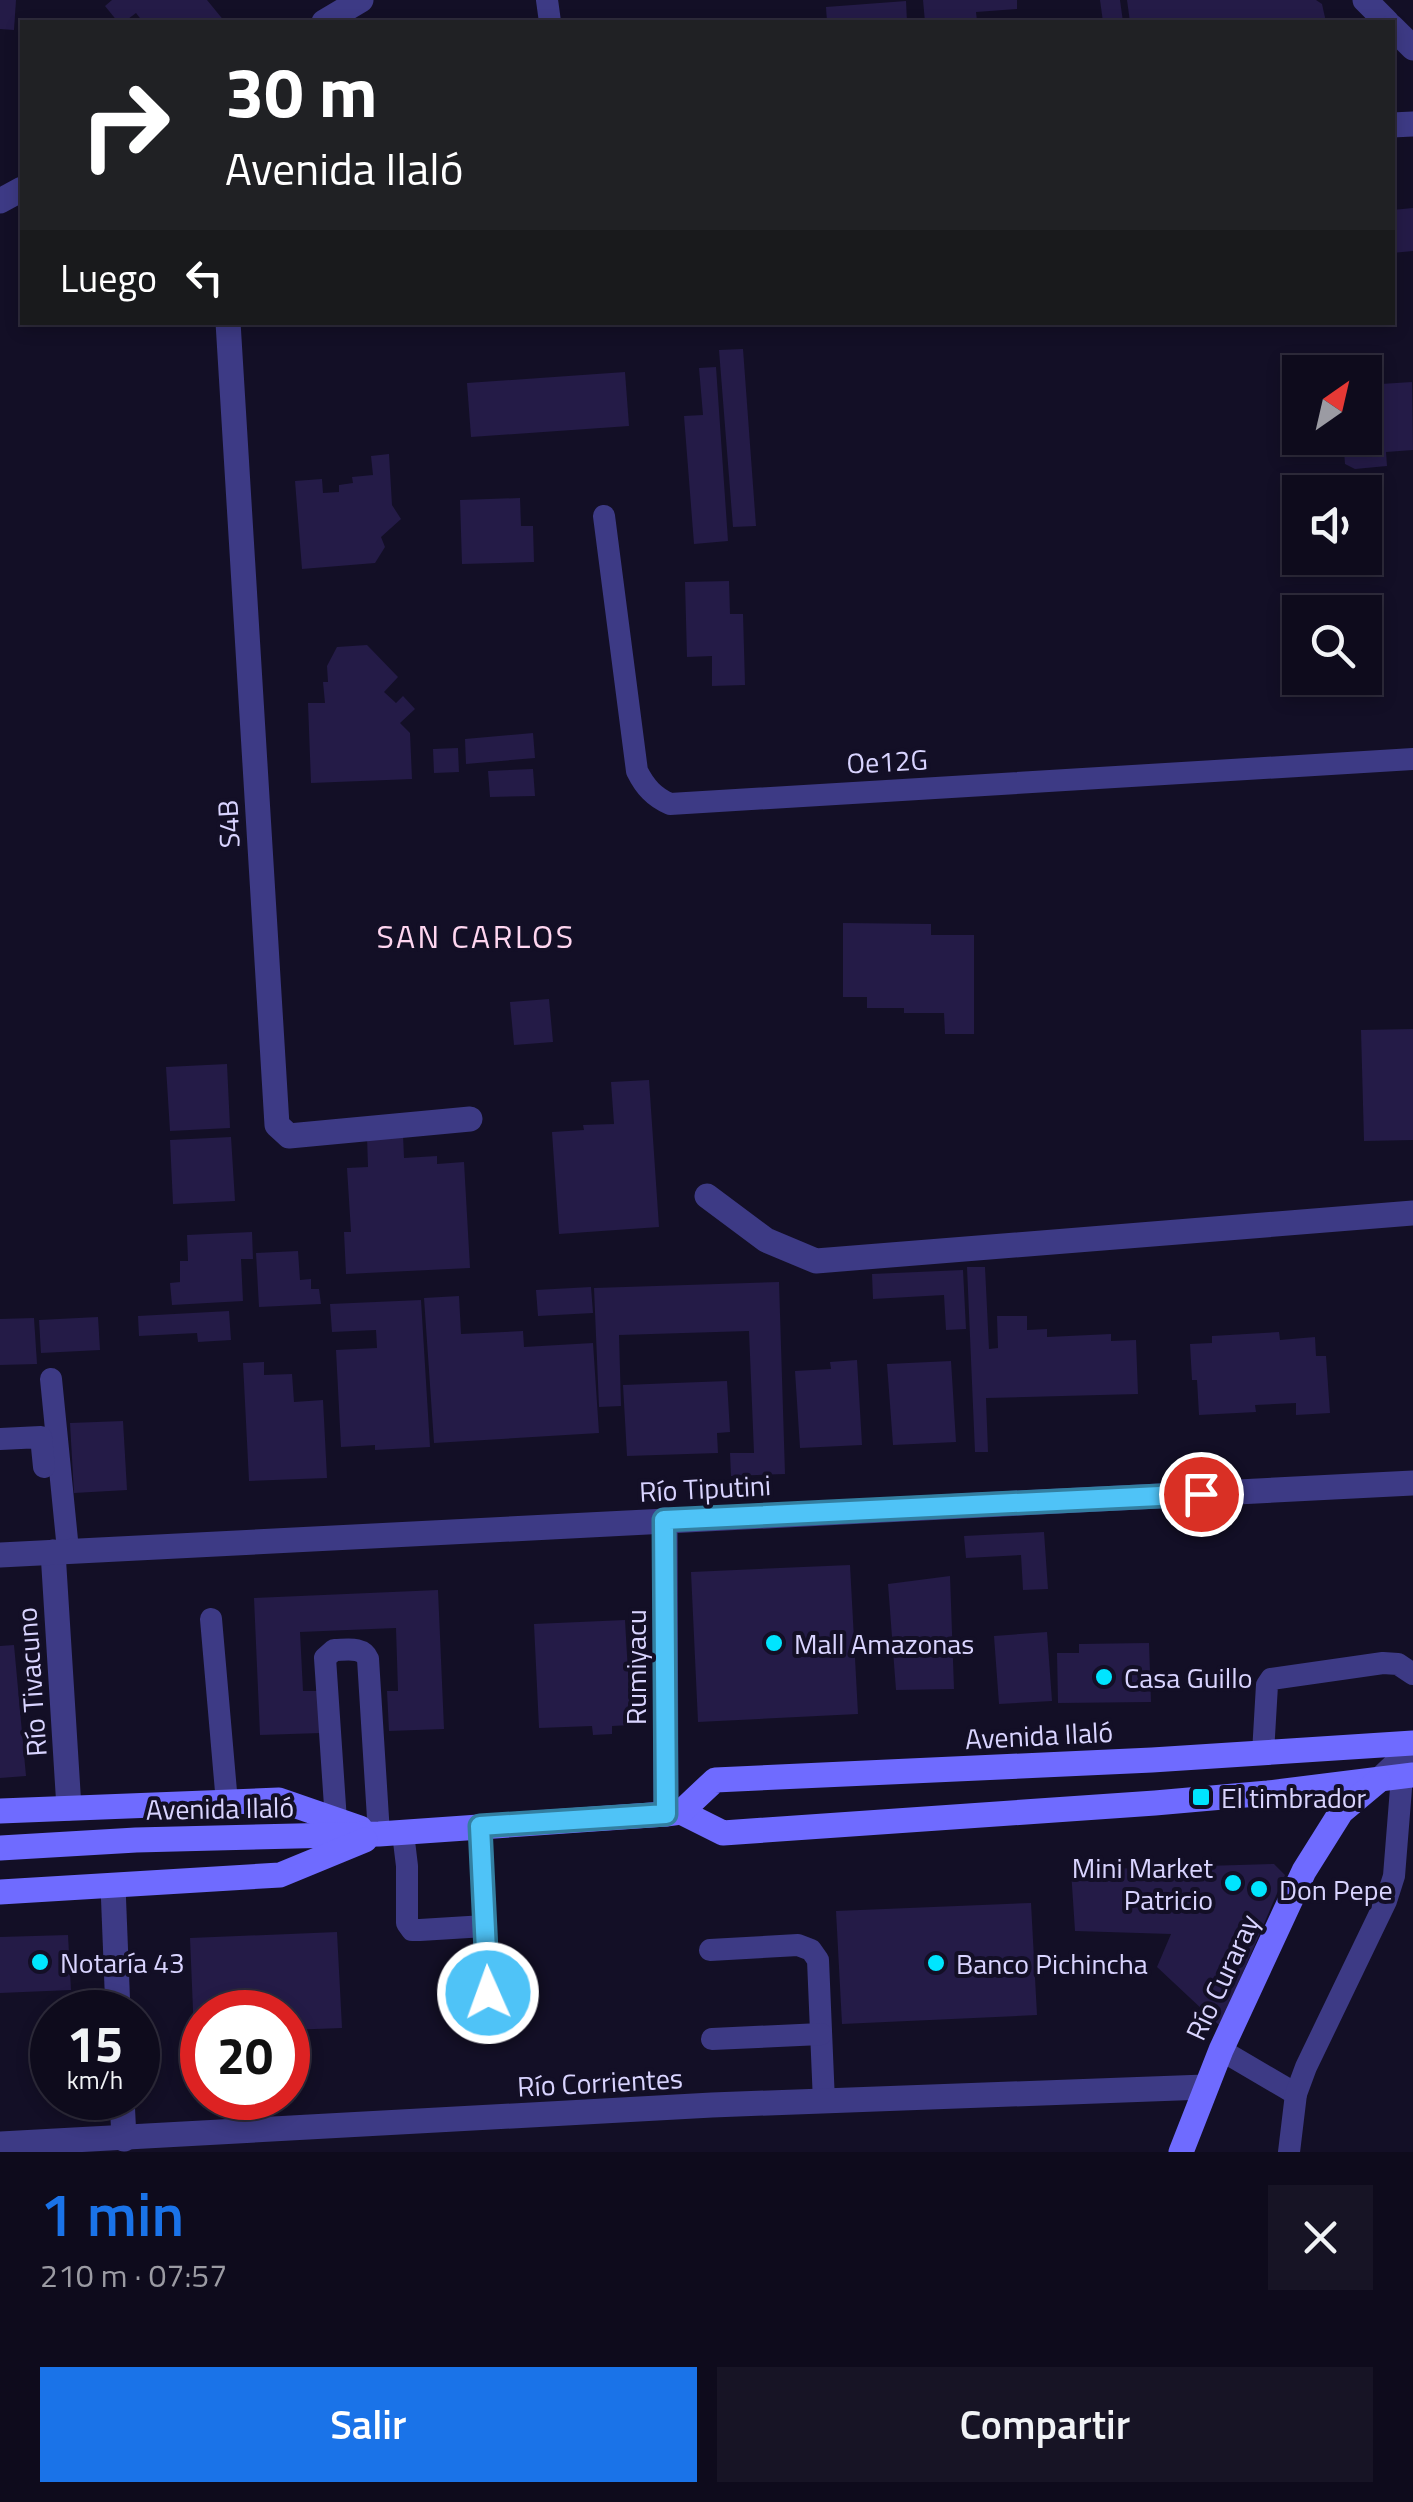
<!DOCTYPE html>
<html lang="es">
<head>
<meta charset="utf-8">
<style>
  :root { --surface:#0e0b1c; --page:#171425; --text:#f1f3f6; --muted:#9b9ba3; --line:#2e2b3b; --accent:#1a73e8 }
  body { margin:0; font-family:"Titillium Web",sans-serif; background:var(--page); color:var(--text); height:100vh; display:flex; flex-direction:column; font-size:38px; white-space:nowrap }
  * { box-sizing:border-box; margin:0 }
  p { font-size:32px; color:var(--muted) }
  .icon { flex:none; width:55px; height:55px; fill:none; stroke:currentColor; stroke-width:2; stroke-linecap:round; stroke-linejoin:round }
  .map { position:relative; height:2152px; overflow:hidden }
  .details { display:flex; flex-direction:column; background:var(--surface); flex:1 }
  .details>* { flex:none }
  .top-card { position:absolute; left:20px; top:20px; width:1375px; height:305px; border-radius:0px; box-shadow:0 5px 15px #0003,0 0 0 2px var(--line); background:#202124; color:#fff; overflow:hidden }
  .needle { width:65px; rotate:34deg }
  .buttons { position:absolute; left:1282px; top:355px; display:grid; gap:20px }
  .buttons a { display:grid; place-items:center; width:100px; height:100px; border-radius:0px; background:var(--surface); box-shadow:0 5px 15px #0003,0 0 0 2px var(--line); font-size:50px }
  .speed { position:absolute; left:30px; top:1990px; display:flex; gap:20px; font-size:50px; font-weight:700; text-align:center }
  .speed>* { display:grid; place-content:center; width:130px; height:130px; border-radius:50%; background:var(--surface); box-shadow:0 5px 15px #0003,0 0 0 2px var(--line); line-height:1 }
  .speed small { font-size:25px; font-weight:400 }
  .speed .limit { border:15px solid #d22; background:#fff; color:#111 }
  .pin { position:absolute; display:grid; place-items:center; width:85px; height:85px; color:#fff; margin:-42px; border:5px solid #fff; border-radius:50%; box-shadow:0 2px 10px #0007 }
  .me { position:absolute; width:110px; margin:-55px; rotate:358deg; stroke-linejoin:round; filter:drop-shadow(0 0 8px #0008) }
  .turn { display:flex; align-items:center; gap:35px; height:210px; padding:0 40px; font-size:45px }
  .turn .icon { width:130px; height:130px; stroke-width:2.5 }
  .turn b { display:block; font-size:70px; line-height:85px }
  .then { display:flex; align-items:center; height:95px; padding:0 40px; background:#0003; gap:20px; font-size:38px }
  .round { display:grid; place-items:center; flex:none; width:105px; height:105px; border-radius:0px; background:var(--page) }
  .overview { display:flex; align-items:center; justify-content:space-between; height:170px; padding:0 40px }
  h1 { font-size:60px; font-weight:600; line-height:75px; color:var(--accent) }
  .action { display:flex; gap:20px; margin-top:auto; padding:20px 40px }
  .action a { flex:1; height:115px; border-radius:0px; background:var(--accent); color:#fff; font-size:40px; font-weight:600; line-height:115px; text-align:center }
  .action a+a { background:var(--page); color:var(--text) }
  .map>svg:first-child { display:block }
</style>
</head>
<body>
<div class="map">
<svg width="1413" height="2152" viewBox="0 0 1413 2152">
  <rect width="100%" height="100%" fill="#130f26"/>
  <g fill="#241b47">
    <path d="M0,0H16L14,30L0,29Z"/>
    <path d="M112,0H207L225,22H143L136,13L124,22H118L105,6Z"/>
    <path d="M923,0H1017V9L976,12L977,21L925,22Z"/>
    <path d="M1100,0H1120L1123,22H1103Z"/>
    <path d="M1127,0H1316L1322,4L1326,22H1130Z"/>
    <path d="M906,1L907,22H827L826,7Z"/>
    <path d="M1413,208V251L1392,253V210Z"/>
    <path d="M743,349L756,526L733,527L719,350Z"/>
    <path d="M716,367L728,541L694,544L684,416L703,415L699,368Z"/>
    <path d="M625,372L629,426L471,437L467,383Z"/>
    <path d="M1412,382L1413,450L1386,452L1387,466L1355,469L1345,464L1343,438H1365V385Z"/>
    <path d="M389,454L392,505L401,519L381,537L385,547L375,563L302,569L295,481L322,479L323,493L339,492V485L353,483L352,477L373,475L371,456Z"/>
    <path d="M520,498L521,526H533L534,562L462,564L460,500Z"/>
    <path d="M729,581L730,614H743L745,685L712,686V656L687,657L685,582Z"/>
    <path d="M367,645L398,677L384,692L396,703L403,696L415,709L400,723L410,733L412,779L311,783L308,703H325L323,682H328L327,666L337,647Z"/>
    <path d="M533,733L535,758L466,764L465,739Z"/>
    <path d="M458,748L459,772L434,773L433,749Z"/>
    <path d="M533,769L535,796L490,797L488,771Z"/>
    <path d="M843,923L931,924V935H974V1034H945L944,1013H904V1008H867V997H843Z"/>
    <path d="M549,999L553,1042L514,1045L510,1002Z"/>
    <path d="M1413,1029V1140L1364,1141L1361,1030Z"/>
    <path d="M227,1064L230,1128L170,1131L166,1067Z"/>
    <path d="M649,1080L659,1227L559,1234L552,1132L584,1130L583,1125L614,1124L611,1082Z"/>
    <path d="M403,1135L404,1158L437,1156V1164L464,1162L470,1268L346,1274L344,1232H351L347,1168L368,1167L367,1136Z"/>
    <path d="M231,1137L235,1201L173,1204L170,1140Z"/>
    <path d="M252,1232L253,1259H241L243,1301L172,1305L170,1283L180,1282V1261H188L187,1235Z"/>
    <path d="M298,1251L300,1280L311,1279V1289H319L321,1304L259,1307L256,1253Z"/>
    <path d="M967,1267H985L989,1349L998,1348L997,1316H1027V1330L1047,1329V1337L1111,1334V1341L1136,1340L1138,1394L986,1398L988,1452H975Z"/>
    <path d="M963,1270L966,1329L946,1330L944,1295L873,1299L872,1274Z"/>
    <path d="M779,1282L785,1474L731,1476L730,1453H754L749,1331L619,1335L621,1406L599,1407L594,1288Z"/>
    <path d="M591,1287L593,1313L538,1316L536,1290Z"/>
    <path d="M459,1296L461,1334L523,1331L524,1347L593,1343L599,1433L434,1443L424,1298Z"/>
    <path d="M421,1300L430,1447L375,1450V1445L341,1447L336,1350L377,1348L376,1330L332,1332L330,1304Z"/>
    <path d="M229,1311L231,1340L198,1342L197,1333L139,1336L138,1316Z"/>
    <path d="M98,1317L100,1350L41,1353L39,1320Z"/>
    <path d="M34,1318L37,1364L0,1365V1319Z"/>
    <path d="M1279,1332L1280,1340L1315,1337L1316,1356H1326L1330,1413L1296,1415V1403L1255,1405L1256,1412L1199,1415L1197,1380H1192L1190,1344L1212,1343V1336Z"/>
    <path d="M857,1360L862,1445L800,1448L795,1371L831,1369L830,1362Z"/>
    <path d="M951,1361L956,1442L893,1445L887,1364Z"/>
    <path d="M264,1362V1375L292,1374L294,1402L323,1400L327,1478L249,1481L243,1363Z"/>
    <path d="M727,1381L730,1432L717,1433L718,1453L627,1456L623,1385Z"/>
    <path d="M123,1421L127,1490L74,1493L70,1423Z"/>
    <path d="M1044,1532L1048,1589L1023,1590L1021,1555L966,1558L964,1536Z"/>
    <path d="M850,1565L858,1714L698,1722L691,1572Z"/>
    <path d="M950,1576L954,1689L896,1690L888,1584Z"/>
    <path d="M438,1590L444,1729L389,1731L387,1691H398L396,1628L300,1632L303,1691H319L321,1733L260,1735L254,1598Z"/>
    <path d="M625,1620L631,1725L612,1726V1734L593,1735L592,1726L539,1728L534,1624Z"/>
    <path d="M1047,1632L1052,1701L999,1704L994,1636Z"/>
    <path d="M1149,1643L1151,1702L1058,1703L1057,1653H1079V1644Z"/>
    <path d="M14,1645L26,1776L0,1778V1646Z"/>
    <path d="M1274,1864L1285,1875L1220,2026L1157,1967L1171,1934L1075,1931L1071,1870Z"/>
    <path d="M1031,1903L1037,2015L842,2024L836,1911Z"/>
    <path d="M337,1932L342,2028L288,2030V2012H202V2033L194,2034L190,1938Z"/>
    <path d="M68,1935L71,1990L0,1993V1937Z"/>
  </g>
  <g fill="none" stroke-linecap="round" stroke-linejoin="round">
    <g stroke="#3d3a85" stroke-width="22">
      <path d="M547,0L550,22"/>
      <path d="M604,516L637,771C645,787 654,797 670,804L1413,759"/>
      <path d="M51,1379L68,1550"/>
      <path d="M0,1439L41,1437L44,1467"/>
      <path d="M211,1619L227,1803"/>
      <path d="M1263,1753L1267,1685L1271,1679L1383,1663L1398,1664L1413,1674"/>
      <path d="M336,1821L325,1658L334,1650C346,1650 363,1646 368,1659L379,1834"/>
      <path d="M480,1826L485,1926"/>
      <path d="M403,1833L407,1866V1923L412,1930H420L485,1926L488,1993"/>
      <path d="M710,1950L798,1945L811,1950L818,1960L824,2102"/>
      <path d="M712,2039L821,2034"/>
      <path d="M1221,2050L1296,2094"/>
      <path d="M1289,2152L1296,2094L1306,2067L1386,1901L1394,1876L1402,1776"/>
    </g>
    <g stroke="#3d3a85" stroke-width="25">
      <path d="M1365,0L1387,22"/>
      <path d="M324,22L361,0"/>
      <path d="M1392,27L1413,48"/>
      <path d="M1392,125L1413,124"/>
      <path d="M0,201L22,189"/>
      <path d="M228,322L277,1125L289,1136L470,1119"/>
      <path d="M707,1196L766,1240L816,1261L1413,1213"/>
      <path d="M665,1520L666,1814"/>
      <path d="M53,1552L69,1808"/>
      <path d="M0,1555L1413,1483"/>
      <path d="M1378,1781L1413,1748"/>
      <path d="M113,1886L118,2012"/>
      <path d="M122,2098L124,2139"/>
      <path d="M0,2144L712,2105L1205,2087"/>
    </g>
    <g stroke="#6f6bff" stroke-width="25">
      <path d="M0,1811L279,1800L360,1828"/>
      <path d="M681,1812L723,1833L1155,1803L1268,1793L1413,1775"/>
      <path d="M0,1848L136,1840L379,1834L666,1814L681,1812L715,1780L1152,1760L1413,1743"/>
      <path d="M0,1892L280,1875L365,1840"/>
      <path d="M1181,2152L1221,2050L1304,1871L1341,1812L1378,1781"/>
    </g>
  </g>
  <g fill="none" stroke-linecap="round" stroke-linejoin="round">
    <g stroke="#337fa1" stroke-width="25">
      <path id="route" d="M488,1993L480,1826L666,1814L664,1520L1201,1494"/>
    </g>
    <use href="#route" stroke="#4fc3f7" stroke-width="18"/>
  </g>
  <g fill="#00e5ff" stroke="#130f26" stroke-width="4">
    <circle cx="774" cy="1643" r="10"/>
    <circle cx="1104" cy="1677" r="10"/>
    <rect x="1191" y="1787" width="20" height="20" rx="5"/>
    <circle cx="1233" cy="1883" r="10"/>
    <circle cx="1259" cy="1889" r="10"/>
    <circle cx="40" cy="1962" r="10"/>
    <circle cx="936" cy="1963" r="10"/>
  </g>
  <g text-anchor="middle" dominant-baseline="central" stroke-width="8" stroke-linejoin="round" paint-order="stroke">
    <g font-size="28" fill="#d9d4ff" stroke="#130f26">
      <text transform="translate(887 761) rotate(-3)">Oe12G</text>
      <text transform="translate(228 824) rotate(-93)">S4B</text>
      <text transform="translate(705 1488) rotate(-3)">Río Tiputini</text>
      <text transform="translate(635 1667) rotate(-90)">Rumiyacu</text>
      <text transform="translate(31 1682) rotate(-94)">Río Tivacuno</text>
      <text transform="translate(1039 1735) rotate(-3)">Avenida Ilaló</text>
      <text transform="translate(220 1808) rotate(-1)">Avenida Ilaló</text>
      <text transform="translate(1222 1977) rotate(-65)">Río Curaray</text>
      <text transform="translate(600 2082) rotate(-3)">Río Corrientes</text>
    </g>
    <g font-size="28" fill="#d9d4ff" stroke="#130f26" text-anchor="start">
      <text x="794" y="1643">Mall Amazonas</text>
      <text x="1124" y="1677">Casa Guillo</text>
      <text x="1221" y="1797">El timbrador</text>
      <text x="1213" y="1867" text-anchor="end">Mini Market<tspan x="1213" dy="32">Patricio</tspan></text>
      <text x="1279" y="1889">Don Pepe</text>
      <text x="60" y="1962">Notaría 43</text>
      <text x="956" y="1963">Banco Pichincha</text>
    </g>
    <g font-size="32" letter-spacing="2.5" fill="#ffd6f0" stroke="#130f26">
      <text x="476" y="936">SAN CARLOS</text>
    </g>
  </g>
</svg>
<div class="buttons">
<a><svg class="needle" viewBox="-14 -14 28 28"><path d="M0-13l5 13h-10z" fill="#e53935"/><path d="M0 13l5-13h-10z" fill="#9b9ba3"/></svg></a>
<a><svg class="icon" aria-label="sound" viewBox="0 0 24 24"><path d="M4 9h4l5-4v14l-5-4H4zM17 9q2 3 0 6"/></svg></a>
<a><svg class="icon" aria-label="search" viewBox="0 0 24 24"><circle cx="10" cy="10" r="6"/><path d="M15 15l6 6"/></svg></a>
</div>
<div class="speed"><div>15<small>km/h</small></div><div class="limit">20</div></div>
<div class="pin" style="left:1201px;top:1494px;background:#d93025"><svg class="icon" aria-label="arrive" viewBox="0 0 24 24"><path d="M6 21V4h12l-3 4 3 4H6"/></svg></div>
<svg class="me" style="left:488px;top:1993px" viewBox="-20 -20 40 40"><circle r="17" fill="#4fc3f7" stroke="#fff" stroke-width="3"/><path d="M0-11L8 9 0 5-8 9z" fill="#fff"/></svg>
<div class="top-card">
<div class="turn"><svg class="icon" aria-label="right" viewBox="0 0 24 24"><path d="M7 20v-9h11M14 6l5 5-5 5"/></svg><div><b>30 m</b>Avenida Ilaló</div></div>
<div class="then">Luego<svg class="icon" aria-label="left" viewBox="0 0 24 24"><path d="M17 20v-9H6M10 6l-5 5 5 5"/></svg></div>
</div>
</div>
<section class="details">
<div class="overview"><div><h1>1 min</h1><p>210 m · 07:57</p></div><a class="round"><svg class="icon" aria-label="close" viewBox="0 0 24 24"><path d="M6 6l12 12M18 6L6 18"/></svg></a></div>
<div class="action"><a>Salir</a><a>Compartir</a></div>
</section>
</body>
</html>
